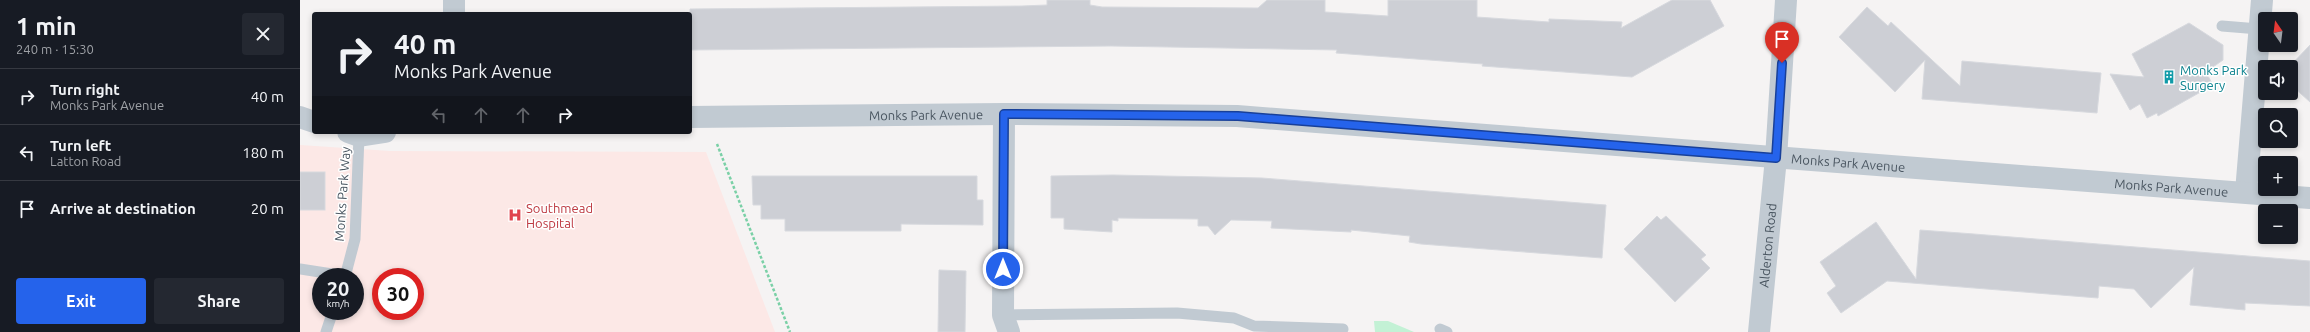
<!DOCTYPE html>
<html lang="en">
<head>
<meta charset="utf-8">
<style>
  :root { --surface:#171b24; --page:#242831; --text:#f1f3f6; --muted:#9ea1a6; --line:#363941; --accent:#2563eb }
  body { margin:0; font-family:Ubuntu,sans-serif; background:var(--page); color:var(--text); height:100vh; display:flex; flex-direction:column; font-size:15px; white-space:nowrap }
  * { box-sizing:border-box; margin:0 }
  p { font-size:13px; color:var(--muted) }
  .icon { flex:none; width:22px; height:22px; fill:none; stroke:currentColor; stroke-width:2; stroke-linecap:round; stroke-linejoin:round }
  .map { position:relative; flex:1; overflow:hidden }
  .sheet { display:flex; flex-direction:column; background:var(--surface); width:300px }
  .sheet>* { flex:none }
  .guide { position:absolute; left:12px; top:12px; width:380px; height:122px; border-radius:4px; box-shadow:0 2px 6px #0003; background:#171b24; color:var(--text); overflow:hidden }
  .needle { width:26px; rotate:346deg }
  .fabs { position:absolute; left:1958px; top:12px; display:grid; gap:8px }
  .fabs a { display:grid; place-items:center; width:40px; height:40px; border-radius:4px; background:var(--surface); box-shadow:0 2px 6px #0003; font-size:20px }
  .speed { position:absolute; left:12px; top:268px; display:flex; gap:8px; font-size:20px; font-weight:700; text-align:center }
  .speed>* { display:grid; place-content:center; width:52px; height:52px; border-radius:50%; background:var(--surface); box-shadow:0 2px 6px #0003; line-height:1 }
  .speed small { font-size:10px; font-weight:400 }
  .speed .limit { border:6px solid #d22; background:#fff; color:#111 }
  .pin { position:absolute; display:grid; place-items:center; width:34px; height:34px; color:#fff; margin:-41px -17px; border-radius:50% 50% 50% 0; rotate:-45deg; box-shadow:0 0 4px #0007 }
  .pin .icon { rotate:45deg }
  .me { position:absolute; width:44px; margin:-22px; rotate:0deg; stroke-linejoin:round; filter:drop-shadow(0 0 3px #0008) }
  .turn { display:flex; align-items:center; gap:14px; height:84px; padding:0 16px; font-size:18px }
  .turn .icon { width:52px; height:52px; stroke-width:2.5 }
  .turn b { display:block; font-size:28px; line-height:34px }
  .lanes { display:flex; align-items:center; height:38px; padding:0 16px; background:#0003; justify-content:center; gap:20px; direction:ltr }
  .lanes .off { opacity:.35 }
  .round { display:grid; place-items:center; flex:none; width:42px; height:42px; border-radius:4px; background:var(--page) }
  .headline { display:flex; align-items:center; justify-content:space-between; height:68px; padding:0 16px }
  h1 { font-size:24px; font-weight:600; line-height:30px }
  .action { display:flex; gap:8px; margin-top:auto; padding:8px 16px }
  .action a { flex:1; height:46px; border-radius:4px; background:var(--accent); color:#fff; font-size:16px; font-weight:600; line-height:46px; text-align:center }
  .action a+a { background:var(--page); color:var(--text) }
  ul { padding:0; list-style:none }
  li { display:flex; align-items:center; gap:12px; height:56px; padding:0 16px; border-top:1px solid var(--line) }
  li div { flex:1 }
  li b { display:block; font-size:15px }
  li em { font-style:normal }
  main { display:flex; flex:1; min-height:0 }
  .map>svg:first-child { display:block }
</style>
</head>
<body>
<main>
<section class="sheet">
<div class="headline"><div><h1>1 min</h1><p>240 m · 15:30</p></div><a class="round"><svg class="icon" aria-label="close" viewBox="0 0 24 24"><path d="M6 6l12 12M18 6L6 18"/></svg></a></div>
<ul>
<li><svg class="icon" aria-label="right" viewBox="0 0 24 24"><path d="M7 20v-9h11M14 6l5 5-5 5"/></svg><div><b>Turn right</b><p>Monks Park Avenue</p></div><em>40 m</em></li>
<li><svg class="icon" aria-label="left" viewBox="0 0 24 24"><path d="M17 20v-9H6M10 6l-5 5 5 5"/></svg><div><b>Turn left</b><p>Latton Road</p></div><em>180 m</em></li>
<li><svg class="icon" aria-label="arrive" viewBox="0 0 24 24"><path d="M6 21V4h12l-3 4 3 4H6"/></svg><div><b>Arrive at destination</b></div><em>20 m</em></li>
</ul>
<div class="action"><a>Exit</a><a>Share</a></div>
</section>
<div class="map">
<svg width="2010" height="332" viewBox="0 0 2010 332">
  <rect width="100%" height="100%" fill="#f5f3f3"/>
  <path fill="#fce8e6" fill-rule="evenodd" d="M0,145L90,151L406,152L475,332H0ZM21,277H55V311H21ZM81,277H115V311H81Z"/>
  <path fill="#c3f1d5" d="M1074,321H1088L1114,332H1075Z"/>
  <g fill="#cdcfd5" stroke="#d7d9de">
    <path d="M747,0H790V5L802,7L958,8L967,0H1025V12L1088,16V0H1177V17L1249,22V19L1322,22L1321,28L1372,0H1410L1424,26L1332,77L1182,66L1183,64L1036,53L1037,50L811,46L390,50V9L722,6L747,5Z"/>
    <path d="M1567,7L1588,26L1591,22L1660,86L1662,61L1801,73L1797,113L1622,99L1625,60L1595,92L1539,37Z"/>
    <path d="M1889,23L1923,45V60L1913,67H1903L1913,85L1858,116L1857,113L1847,118L1840,104L1830,110L1810,74L1844,77L1832,54Z"/>
    <path d="M2010,45V102L1991,85V67H1989Z"/>
    <rect x="0" y="172" width="25" height="38"/>
    <path d="M813,175L962,178L1306,205L1302,258L1121,244L1109,242L1110,236L1051,230V232L971,228L972,221L931,220L915,235L908,226H898V219L818,218V221L812,220V232L764,229V218H751V176Z"/>
    <path d="M452,176H677V200H683V225L601,224V231H485V219H461V205H453Z"/>
    <path d="M1357,216L1361,220L1366,216L1406,255L1401,259L1410,268L1375,302L1324,249Z"/>
    <path d="M1576,222L1616,279L1620,230L1674,234L2010,261V306L1945,303V310L1890,305L1894,267L1851,308L1834,289L1799,286L1798,298L1587,281L1541,313L1527,293L1536,286L1520,262Z"/>
    <path d="M639,270L666,271L665,332H638Z"/>
  </g>
  <g fill="none" stroke-linecap="round" stroke-linejoin="round">
    <path stroke="#7ad0a6" stroke-width="2.5" stroke-dasharray="3 2" stroke-linecap="butt" d="M417,144L490,332"/>
    <g stroke="#c1cad2" stroke-width="11">
      <path d="M1922,26L1959,29"/>
      <path d="M0,269L45,276"/>
      <path d="M45,277L55,239L59,136"/>
      <path d="M703,315L877,313L934,318L954,326L1043,329"/>
      <path d="M1140,329L1147,332"/>
      <path d="M26,332L33,311"/>
    </g>
    <g stroke="#c1cad2" stroke-width="22">
      <path d="M154,0V14"/>
      <path d="M704,114L703,315L709,332"/>
      <path d="M1946,192L1962,0"/>
      <path id="s1" d="M1459,332L1476,158L1486,0"/>
    </g>
    <g stroke="#c1cad2" stroke-width="22">
      <path d="M0,117L14,122"/>
      <path id="s2" d="M390,117L704,114L937,116L2010,198"/>
      <path d="M48,132L59,136L85,132"/>
    </g>
  </g>
  <g fill="none" stroke-linecap="round" stroke-linejoin="round">
    <g stroke="#184099" stroke-width="10">
      <path id="route" d="M703,269L704,114L938,116L1476,158L1482,63"/>
    </g>
    <use href="#route" stroke="#2563eb" stroke-width="7"/>
  </g>
  <defs>
    <g id="building-bare" transform="scale(1.08)"><path d="M-4-6H4V6H1V3H-1V6H-4ZM-2.5-4.3h1.7v1.8h-1.7ZM.8-4.3h1.7v1.8H.8ZM-2.5-1h1.7V.8h-1.7ZM.8-1h1.7V.8H.8Z" fill="#0f9aa8" stroke="#fff" stroke-width="2.5" paint-order="stroke"/></g>
    <g id="hospital-bare" transform="scale(1.08)"><path d="M-5-5h3v3.5h4V-5h3V5h-3V1.5h-4V5h-3Z" fill="#e0444e" stroke="#fff" stroke-width="2.5" paint-order="stroke"/></g>
  </defs>
  <g fill-rule="evenodd">
    <use href="#building-bare" x="1869" y="77"/>
    <use href="#hospital-bare" x="215" y="215"/>
  </g>
  <g text-anchor="middle" dominant-baseline="central" stroke-width="3" stroke-linejoin="round" paint-order="stroke">
    <g font-size="13" fill="#0d838f" stroke="#fff" text-anchor="start">
      <text x="1880" y="70">Monks Park<tspan x="1880" dy="15">Surgery</tspan></text>
    </g>
    <g font-size="13" fill="#4a5661" stroke="#fff">
      <text stroke="none"><textPath href="#s2" startOffset="236">Monks Park Avenue</textPath></text>
      <text stroke="none"><textPath href="#s2" startOffset="1160">Monks Park Avenue</textPath></text>
      <text stroke="none"><textPath href="#s2" startOffset="1484">Monks Park Avenue</textPath></text>
      <text transform="translate(42 194) rotate(-86)">Monks Park Way</text>
      <text stroke="none"><textPath href="#s1" startOffset="87">Alderton Road</textPath></text>
    </g>
    <g font-size="13" fill="#be3a42" stroke="#fff" text-anchor="start">
      <text x="226" y="208">Southmead<tspan x="226" dy="15">Hospital</tspan></text>
    </g>
  </g>
</svg>
<div class="fabs">
<a><svg class="needle" viewBox="-14 -14 28 28"><path d="M0-13l5 13h-10z" fill="#e53935"/><path d="M0 13l5-13h-10z" fill="#9ea1a6"/></svg></a>
<a><svg class="icon" aria-label="sound" viewBox="0 0 24 24"><path d="M4 9h4l5-4v14l-5-4H4zM17 9q2 3 0 6"/></svg></a>
<a><svg class="icon" aria-label="search" viewBox="0 0 24 24"><circle cx="10" cy="10" r="6"/><path d="M15 15l6 6"/></svg></a>
<a>+</a>
<a>−</a>
</div>
<div class="speed"><div>20<small>km/h</small></div><div class="limit">30</div></div>
<div class="pin" style="left:1482px;top:63px;background:#d93025"><svg class="icon" aria-label="arrive" viewBox="0 0 24 24"><path d="M6 21V4h12l-3 4 3 4H6"/></svg></div>
<svg class="me" style="left:703px;top:269px" viewBox="-20 -20 40 40"><circle r="17" fill="#2563eb" stroke="#fff" stroke-width="3"/><path d="M0-11L8 9 0 5-8 9z" fill="#fff"/></svg>
<div class="guide">
<div class="turn"><svg class="icon" aria-label="right" viewBox="0 0 24 24"><path d="M7 20v-9h11M14 6l5 5-5 5"/></svg><div><b>40 m</b>Monks Park Avenue</div></div>
<div class="lanes"><svg class="icon off" aria-label="left" viewBox="0 0 24 24"><path d="M17 20v-9H6M10 6l-5 5 5 5"/></svg><svg class="icon off" aria-label="ahead" viewBox="0 0 24 24"><path d="M12 20V5M6 11l6-6 6 6"/></svg><svg class="icon off" aria-label="ahead" viewBox="0 0 24 24"><path d="M12 20V5M6 11l6-6 6 6"/></svg><svg class="icon" aria-label="right" viewBox="0 0 24 24"><path d="M7 20v-9h11M14 6l5 5-5 5"/></svg></div>
</div>
</div>
</main>
</body>
</html>
